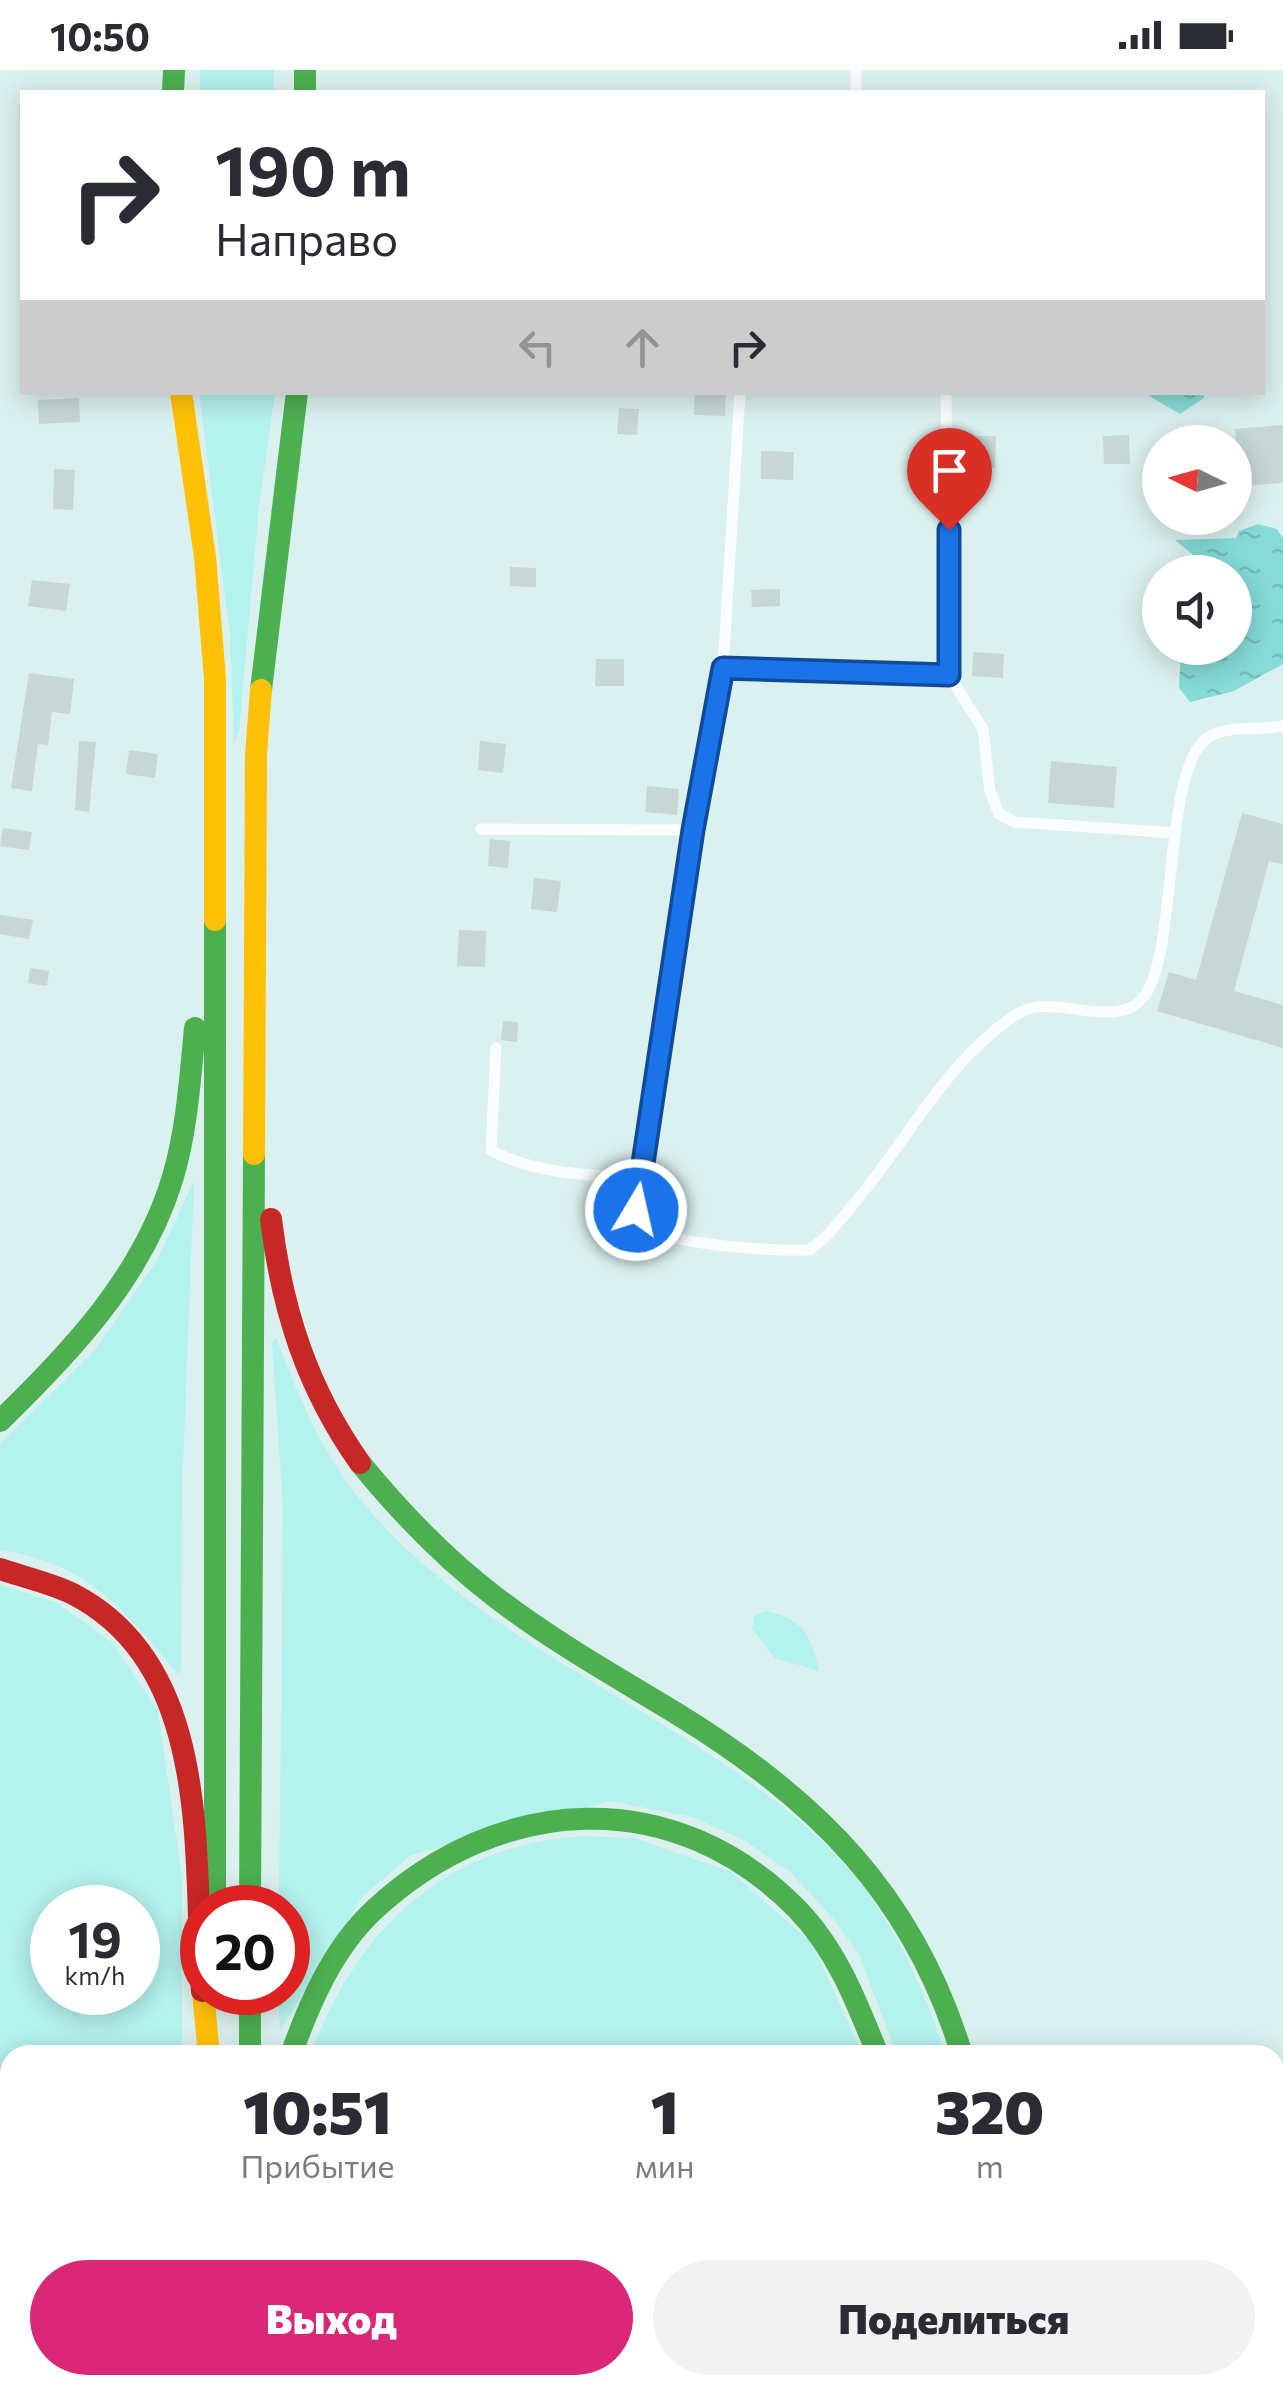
<!DOCTYPE html>
<html lang="ru">
<head>
<meta charset="utf-8">
<style>
  :root { --surface:#fff; --page:#f2f2f3; --text:#2b2b33; --muted:#7c7c81; --accent:#db2777 }
  body { margin:0; font-family:Commissioner,sans-serif; background:var(--page); color:var(--text); height:100vh; display:flex; flex-direction:column; font-size:38px; white-space:nowrap }
  * { box-sizing:border-box; margin:0 }
  p { font-size:32px; color:var(--muted) }
  .icon { flex:none; width:55px; height:55px; fill:none; stroke:currentColor; stroke-width:2; stroke-linecap:round; stroke-linejoin:round }
  .map { position:relative; flex:1; overflow:hidden }
  .details { position:absolute; left:0px; top:1975px; width:1285px; height:350px; display:flex; flex-direction:column; background:var(--surface); border-radius:30px 30px 0 0; box-shadow:0 5px 25px #0003 }
  .details>* { flex:none }
  .top-card { position:absolute; left:20px; top:20px; width:1245px; height:305px; border-radius:0px; box-shadow:0 5px 25px #0003; background:#fff; color:var(--text); overflow:hidden }
  .needle { width:65px; rotate:275deg }
  .controls { position:absolute; left:1142px; top:355px; display:grid; gap:20px }
  .controls a { display:grid; place-items:center; width:110px; height:110px; border-radius:50%; background:var(--surface); box-shadow:0 5px 25px #0003; font-size:50px }
  .speed { position:absolute; left:30px; top:1815px; display:flex; gap:20px; font-size:50px; font-weight:700; text-align:center }
  .speed>* { display:grid; place-content:center; width:130px; height:130px; border-radius:50%; background:var(--surface); box-shadow:0 5px 25px #0003; line-height:1 }
  .speed small { font-size:25px; font-weight:400 }
  .speed .limit { border:15px solid #d22; background:#fff; color:#111 }
  .pin { position:absolute; display:grid; place-items:center; width:85px; height:85px; color:#fff; margin:-102px -42px; border-radius:50% 50% 50% 0; rotate:-45deg; box-shadow:0 0 10px #0007 }
  .pin .icon { rotate:45deg }
  .me { position:absolute; width:110px; margin:-55px; rotate:9deg; stroke-linejoin:round; filter:drop-shadow(0 0 8px #0008) }
  .turn { display:flex; align-items:center; gap:35px; height:210px; padding:0 30px; font-size:45px }
  .turn .icon { width:130px; height:130px; stroke-width:2.5 }
  .turn b { display:block; font-size:70px; line-height:85px }
  .lanes { display:flex; align-items:center; height:95px; padding:0 30px; background:#0003; justify-content:center; gap:50px; direction:ltr }
  .lanes .off { opacity:.35 }
  .eta { display:flex; justify-content:space-evenly; align-items:center; height:170px; text-align:center }
  .eta b { font-size:60px; font-weight:800; line-height:70px }
  .primary-button { display:flex; gap:20px; margin-top:auto; padding:20px 30px }
  .primary-button a { flex:1; height:115px; border-radius:60px; background:var(--accent); color:#fff; font-size:40px; font-weight:800; line-height:115px; text-align:center }
  .primary-button a+a { background:var(--page); color:var(--text) }
  .status { display:flex; justify-content:space-between; align-items:center; height:70px; padding:0 50px; background:var(--surface); direction:ltr }
  .status svg { height:28px; fill:currentColor }
  .map>svg:first-child { display:block }
</style>
</head>
<body>
<div class="status"><b>10:50</b><svg viewBox="0 0 49 12"><path d="M0 12V9h3v3zM5 12V6h3v6zM10 12V3h3v9zM15 12V0h3v12zM26 1h20v11H26zM47 4h2v5h-2z"/></svg></div>
<div class="map">
<svg width="1283" height="2325" viewBox="0 0 1283 2325">
  <defs>
    <pattern id="water-ripples" width="26" height="14" patternUnits="userSpaceOnUse" patternTransform="scale(2.5)"><rect width="26" height="14" fill="#86dbd7"/><path d="M2 4q2-2 4 0t4 0M15 11q2-2 4 0t4 0" fill="none" stroke="#73bcb8"/></pattern>
  </defs>
  <rect width="100%" height="100%" fill="#dbf1ef"/>
  <g fill="#b4f2ee" fill-rule="evenodd">
    <rect x="200" y="0" width="74" height="22"/>
    <path d="M199,323H275L259,435L239,662L234,673L230,565Z"/>
    <path d="M194,1111L182,1422L181,1600L178,1604C124,1540 89,1493 0,1480V1374L95,1280L157,1190Z"/>
    <path d="M276,1267C298,1325 320,1379 359,1428C485,1583 692,1642 832,1781C888,1837 921,1911 946,1985H897L859,1884L832,1847L790,1802L744,1770L692,1747L610,1731L411,1785L363,1826L280,1961L278,1923L288,1922V1838L279,1837L283,1436L272,1274Z"/>
    <path d="M0,1515L57,1533L112,1572L158,1641L182,1808V1985H10V2010L0,2003ZM52,1838H138V1922H52Z"/>
    <path d="M765,1541C803,1548 811,1565 819,1601L775,1588L752,1559L754,1546Z"/>
    <path d="M581,1766L634,1768L731,1802L812,1873L863,1985H310C358,1859 442,1777 581,1766Z"/>
    <path d="M0,2084L10,2089V2315H170L169,2325H0Z"/>
    <path d="M335,2315H363L378,2325H328Z"/>
    <path d="M494,2315H674C618,2325 550,2325 494,2315Z"/>
    <path d="M749,2315H985V2325H730Z"/>
  </g>
  <g fill="url(#water-ripples)">
    <path d="M1144,323H1204V328L1180,344Z"/>
    <path d="M1258,454L1277,459L1283,468V594L1234,621L1190,632L1179,618L1181,578H1235V502H1195L1192,484L1175,470L1236,468L1239,461Z"/>
  </g>
  <g fill="#c6d7d6">
    <path d="M695,322H726L725,346L694,345Z"/>
    <path d="M79,328L80,352L39,354L38,330Z"/>
    <path d="M619,338L639,339L637,365L617,364Z"/>
    <path d="M1283,355V413L1240,416L1235,359Z"/>
    <path d="M1129,365L1130,394H1104L1103,366Z"/>
    <path d="M962,366H996L995,398H962Z"/>
    <path d="M761,381L794,382L793,410L761,409Z"/>
    <path d="M54,399L75,400L73,440L53,439Z"/>
    <path d="M510,497L536,498V517L510,516Z"/>
    <path d="M32,510L70,514L66,541L28,536Z"/>
    <path d="M780,519V536L752,537L751,520Z"/>
    <path d="M973,582L1004,584L1003,608L972,606Z"/>
    <path d="M596,589H624V616H595Z"/>
    <path d="M29,603L74,609L70,644L52,642L48,675L38,674L32,721L11,718Z"/>
    <path d="M79,671L96,672L89,742L75,740Z"/>
    <path d="M480,671L506,674L503,703L478,700Z"/>
    <path d="M129,680L158,684L155,708L126,704Z"/>
    <path d="M1051,691L1117,697L1114,738L1048,733Z"/>
    <path d="M647,716L679,719L677,745L645,742Z"/>
    <path d="M1242,743L1283,754V794L1269,791L1234,921L1283,935V978L1157,941L1169,902L1196,910Z"/>
    <path d="M3,758L32,762L29,780L0,776Z"/>
    <path d="M490,769L510,771L508,798L488,796Z"/>
    <path d="M534,808L561,811L557,842L531,839Z"/>
    <path d="M0,845L33,850L29,869L0,864Z"/>
    <path d="M459,860L486,861L485,897L457,896Z"/>
    <path d="M30,898L49,901L47,916L28,913Z"/>
    <path d="M503,951L518,952L517,972L501,970Z"/>
  </g>
  <g fill="none" stroke-linecap="round" stroke-linejoin="round">
    <g stroke="#fafdfd" stroke-width="11">
      <path d="M856,22V0"/>
      <path d="M740,322L722,615L693,760L675,902L639,1109C637,1126 634,1141 645,1155C662,1175 781,1182 809,1180C828,1168 841,1149 856,1131C908,1070 948,987 1019,943C1055,921 1121,966 1147,922C1178,871 1163,695 1209,667C1230,654 1260,661 1283,656"/>
      <path d="M946,322L949,605L983,659L990,721L999,744L1015,752L1175,763"/>
      <path d="M723,598L949,605"/>
      <path d="M481,759L693,760"/>
      <path d="M496,978L491,1080C532,1104 592,1105 639,1109"/>
    </g>
    <g stroke="#4caf50" stroke-width="22">
      <path d="M305,0V22"/>
      <path d="M173,22L174,0"/>
      <path d="M261,620L297,322"/>
      <path d="M215,850V1834"/>
      <path d="M0,1351C72,1281 142,1207 172,1110C187,1061 190,1009 195,958"/>
      <path d="M360,1393C401,1443 443,1487 494,1526C552,1571 617,1607 679,1645C817,1730 914,1826 962,1985"/>
      <path d="M250,1838L254,1084"/>
      <path d="M250,1922V1985"/>
      <path d="M291,1985C309,1934 333,1878 374,1840C499,1724 673,1713 797,1839C837,1880 857,1933 878,1985"/>
      <path d="M0,2052L10,2058"/>
      <path d="M248,2315V2325"/>
      <path d="M185,2325L186,2315"/>
      <path d="M689,2325L712,2315"/>
    </g>
    <g stroke="#ffc107" stroke-width="22">
      <path d="M181,322L205,487L215,609V850"/>
      <path d="M254,1084L256,684L261,620"/>
      <path d="M203,1922L209,1985"/>
      <path d="M212,2315V2325"/>
      <path d="M465,2315L492,2325"/>
      <path d="M1002,2315V2325"/>
    </g>
    <g stroke="#c62828" stroke-width="22">
      <path d="M271,1149C282,1240 307,1318 360,1393"/>
      <path d="M0,1499C23,1507 51,1513 73,1524C214,1597 193,1788 202,1921"/>
      <path d="M404,2315L420,2325"/>
    </g>
  </g>
  <g fill="none" stroke-linecap="round" stroke-linejoin="round">
    <g stroke="#114b97" stroke-width="25">
      <path id="route" d="M636,1140L693,760L723,598L949,605V460"/>
    </g>
    <use href="#route" stroke="#1a73e8" stroke-width="18"/>
  </g>
</svg>
<div class="controls">
<a><svg class="needle" viewBox="-14 -14 28 28"><path d="M0-13l5 13h-10z" fill="#e53935"/><path d="M0 13l5-13h-10z" fill="#7c7c81"/></svg></a>
<a><svg class="icon" aria-label="sound" viewBox="0 0 24 24"><path d="M4 9h4l5-4v14l-5-4H4zM17 9q2 3 0 6"/></svg></a>
</div>
<div class="speed"><div>19<small>km/h</small></div><div class="limit">20</div></div>
<div class="pin" style="left:949px;top:460px;background:#d93025"><svg class="icon" aria-label="arrive" viewBox="0 0 24 24"><path d="M6 21V4h12l-3 4 3 4H6"/></svg></div>
<svg class="me" style="left:636px;top:1140px" viewBox="-20 -20 40 40"><circle r="17" fill="#1a73e8" stroke="#fff" stroke-width="3"/><path d="M0-11L8 9 0 5-8 9z" fill="#fff"/></svg>
<div class="top-card">
<div class="turn"><svg class="icon" aria-label="right" viewBox="0 0 24 24"><path d="M7 20v-9h11M14 6l5 5-5 5"/></svg><div><b>190 m</b>Направо</div></div>
<div class="lanes"><svg class="icon off" aria-label="left" viewBox="0 0 24 24"><path d="M17 20v-9H6M10 6l-5 5 5 5"/></svg><svg class="icon off" aria-label="ahead" viewBox="0 0 24 24"><path d="M12 20V5M6 11l6-6 6 6"/></svg><svg class="icon" aria-label="right" viewBox="0 0 24 24"><path d="M7 20v-9h11M14 6l5 5-5 5"/></svg></div>
</div>
<section class="details">
<div class="eta">
<div><b>10:51</b><p>Прибытие</p></div>
<div><b>1</b><p>мин</p></div>
<div><b>320</b><p>m</p></div>
</div>
<div class="primary-button"><a>Выход</a><a>Поделиться</a></div>
</section>
</div>
</body>
</html>
